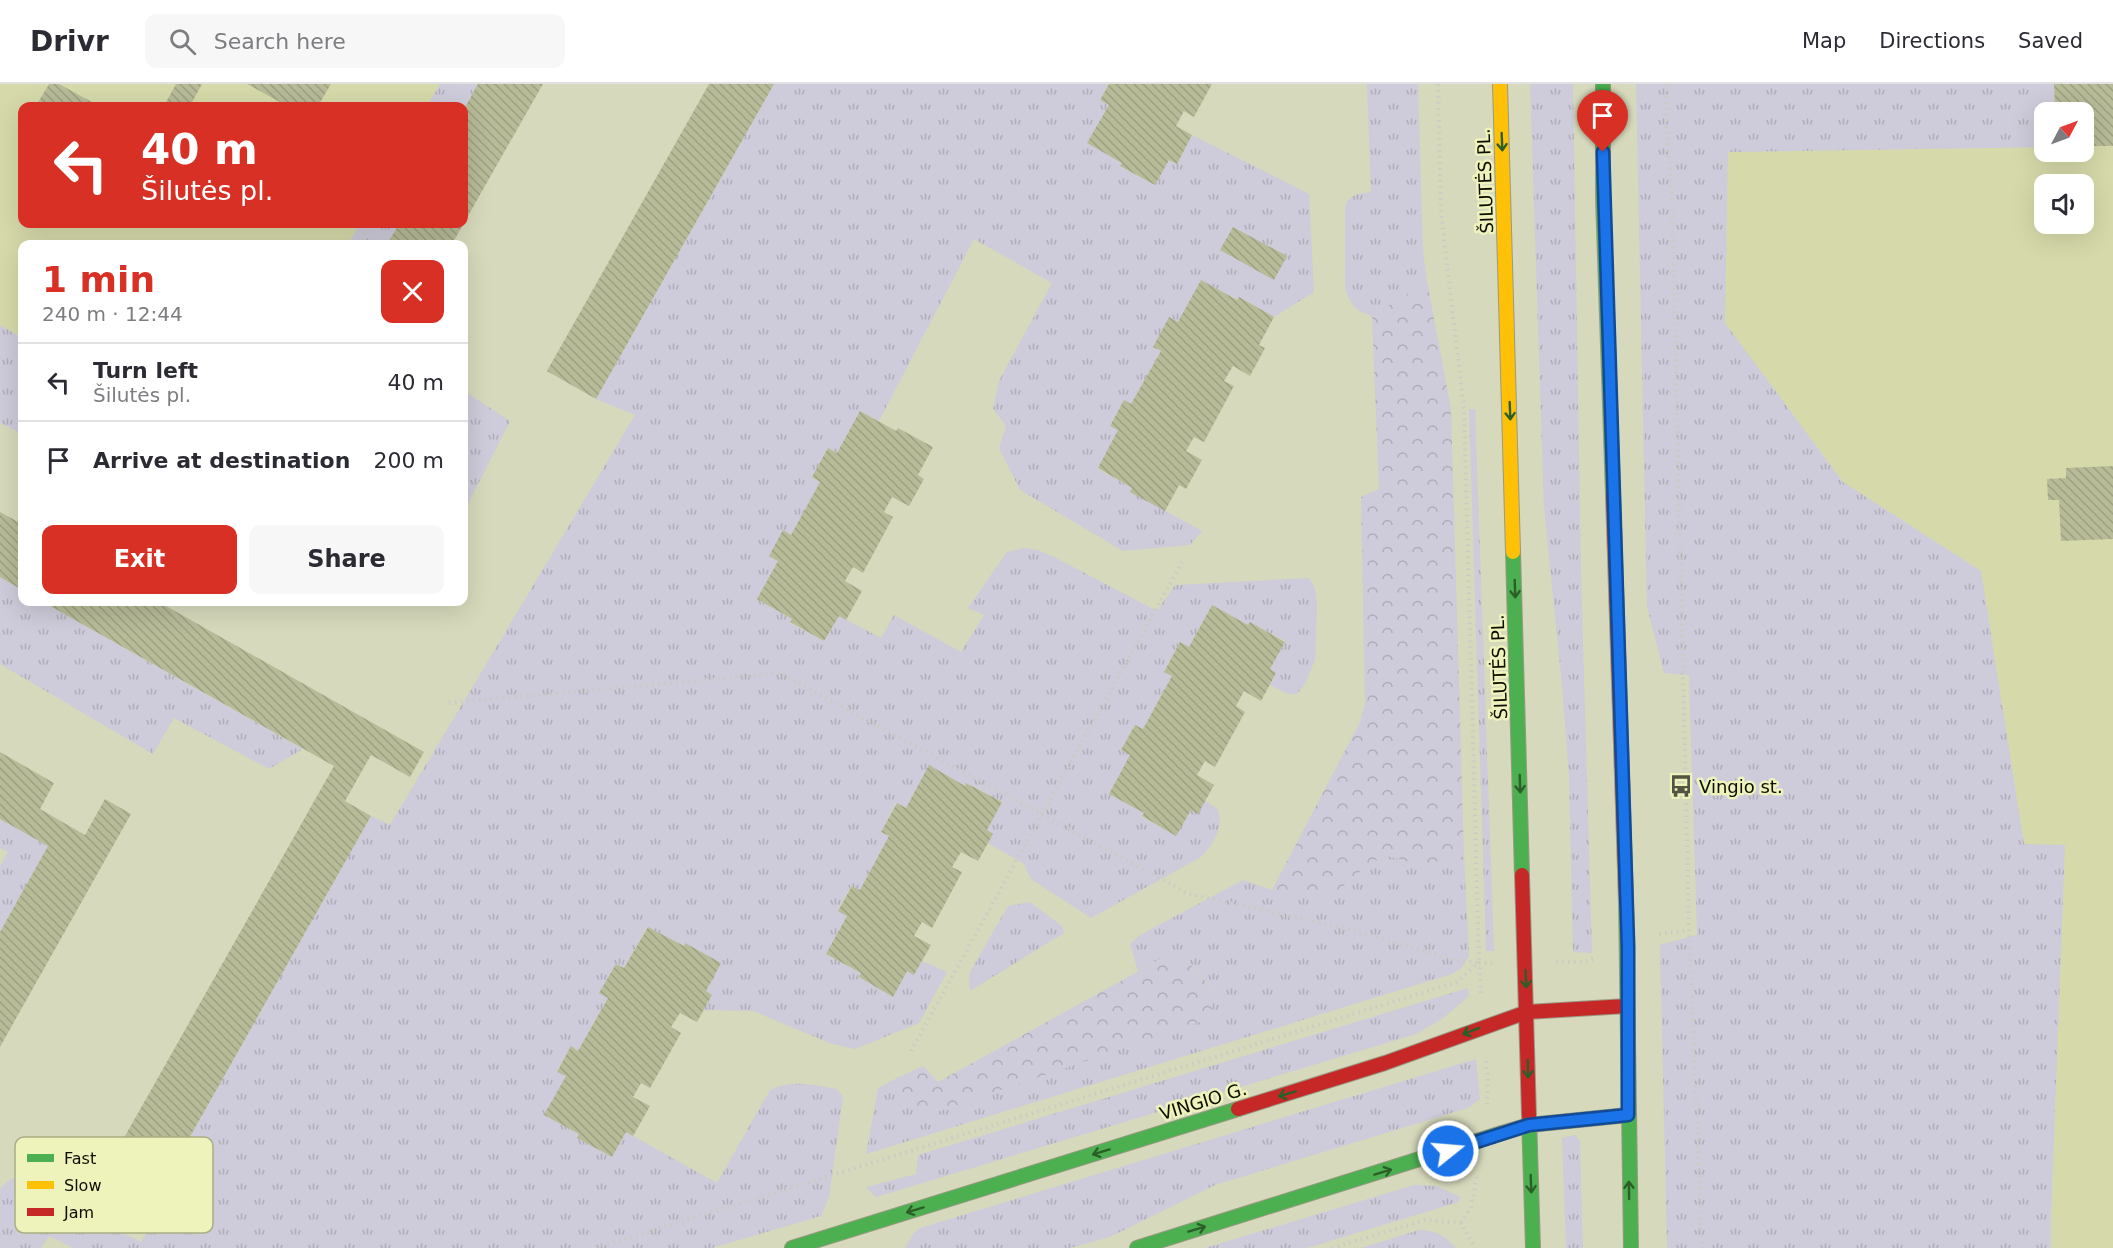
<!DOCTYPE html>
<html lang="en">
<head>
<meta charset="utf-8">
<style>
  :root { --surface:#fff; --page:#f7f7f7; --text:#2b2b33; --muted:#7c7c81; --line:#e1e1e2; --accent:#d93025 }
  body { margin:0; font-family:"DejaVu Sans",sans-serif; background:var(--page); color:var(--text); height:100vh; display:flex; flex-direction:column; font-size:22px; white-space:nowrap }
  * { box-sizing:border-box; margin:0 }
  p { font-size:20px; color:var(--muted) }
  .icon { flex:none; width:33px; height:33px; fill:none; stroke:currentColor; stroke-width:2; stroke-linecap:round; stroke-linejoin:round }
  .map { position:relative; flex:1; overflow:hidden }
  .details { position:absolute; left:18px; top:156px; width:450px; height:366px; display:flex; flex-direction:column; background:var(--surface); border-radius:12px; box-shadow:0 6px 24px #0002 }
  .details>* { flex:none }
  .hud { position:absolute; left:18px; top:18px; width:450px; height:126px; border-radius:12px; box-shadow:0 6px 24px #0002; background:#d93025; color:#fff; overflow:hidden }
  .needle { width:39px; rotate:49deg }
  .controls { position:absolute; left:2034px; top:18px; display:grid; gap:12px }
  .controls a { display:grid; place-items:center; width:60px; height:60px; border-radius:12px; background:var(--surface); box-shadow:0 6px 24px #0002; font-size:30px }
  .pin { position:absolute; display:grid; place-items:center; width:51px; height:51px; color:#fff; margin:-62px -26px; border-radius:50% 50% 50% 0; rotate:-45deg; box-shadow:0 0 6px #0007 }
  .pin .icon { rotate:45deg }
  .me { position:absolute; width:66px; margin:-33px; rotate:73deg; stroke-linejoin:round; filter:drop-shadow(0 0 4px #0008) }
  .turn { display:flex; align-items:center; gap:21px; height:126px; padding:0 24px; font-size:27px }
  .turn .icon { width:78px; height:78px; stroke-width:2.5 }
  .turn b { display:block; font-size:42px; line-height:51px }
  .round { display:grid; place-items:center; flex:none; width:63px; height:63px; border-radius:12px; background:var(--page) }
  .summary { display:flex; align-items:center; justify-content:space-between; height:102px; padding:0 24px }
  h1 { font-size:36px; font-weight:600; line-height:45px; color:var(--accent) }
  .button { display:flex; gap:12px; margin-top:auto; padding:12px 24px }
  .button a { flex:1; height:69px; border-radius:12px; background:var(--accent); color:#fff; font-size:24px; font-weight:600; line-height:69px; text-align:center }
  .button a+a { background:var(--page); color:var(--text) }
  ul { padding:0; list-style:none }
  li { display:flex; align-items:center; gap:18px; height:78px; padding:0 24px; border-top:2px solid var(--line) }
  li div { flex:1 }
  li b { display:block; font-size:22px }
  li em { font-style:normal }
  header { display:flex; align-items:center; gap:36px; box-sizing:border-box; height:84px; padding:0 30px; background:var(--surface); border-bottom:2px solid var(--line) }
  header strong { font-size:28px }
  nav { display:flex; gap:33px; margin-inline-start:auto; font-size:21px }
  .search { width:420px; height:54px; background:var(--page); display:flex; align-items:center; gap:15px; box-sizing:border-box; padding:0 21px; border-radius:12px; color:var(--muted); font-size:22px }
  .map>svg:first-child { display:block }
</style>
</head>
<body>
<header>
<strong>Drivr</strong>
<div class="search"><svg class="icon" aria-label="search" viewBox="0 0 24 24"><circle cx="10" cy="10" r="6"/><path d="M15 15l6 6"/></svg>Search here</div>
<nav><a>Map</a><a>Directions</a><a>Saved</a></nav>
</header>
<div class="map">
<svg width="2113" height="1164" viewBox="0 0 2113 1164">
  <defs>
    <pattern id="grass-tufts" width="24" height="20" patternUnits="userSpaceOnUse" patternTransform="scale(1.5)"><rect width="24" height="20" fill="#cecbda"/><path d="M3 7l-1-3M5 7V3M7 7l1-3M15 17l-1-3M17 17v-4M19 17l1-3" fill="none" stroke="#b0adb9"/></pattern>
    <pattern id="forest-crowns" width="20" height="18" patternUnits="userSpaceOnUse" patternTransform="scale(1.5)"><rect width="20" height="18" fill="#cecbda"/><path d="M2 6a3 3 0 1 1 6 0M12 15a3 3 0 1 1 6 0" fill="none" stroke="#b0adb9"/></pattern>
    <pattern id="building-back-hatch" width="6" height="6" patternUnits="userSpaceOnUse" patternTransform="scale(1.5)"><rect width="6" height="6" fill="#b8bb98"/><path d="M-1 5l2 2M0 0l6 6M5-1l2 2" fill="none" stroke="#9da081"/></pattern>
  </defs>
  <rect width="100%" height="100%" fill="#d6d9bb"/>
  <g fill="#d6daaa" fill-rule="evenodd">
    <path d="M0,0H440L427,22H22V140H360L348,160H22V254L0,241Z"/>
    <path d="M2054,0H2113V1164H2051V1134L2065,761H2024L1981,487L1843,398L1725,239L1727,68L2044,63V68H2084V28H2055ZM2044,100H2084V140H2044Z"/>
  </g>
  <g fill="url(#grass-tufts)">
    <path d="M440,0H478L464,25V22H427Z"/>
    <path d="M774,0H1109L1100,16L1109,21L1088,59L1122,79L1121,83L1155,101L1169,76L1177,80L1192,51L1309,110L1314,208L1274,233L1239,213L1237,216L1201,197L1178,238L1169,234L1153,263L1161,267L1131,320L1124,316L1110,341L1118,346L1098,385L1132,404L1131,408L1202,447L1190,461L1123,467L1020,406L999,364L1006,342L993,325L999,297L1052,199L974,155L879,337L860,327L837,369L828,364L812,393L820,398L791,451L784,447L778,477L757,515L792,535L790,539L824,557L839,532L881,554L894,531L961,568L984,531L968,524L1007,468L1024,464L1038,466L1054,473L1157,527L1175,501L1309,494L1315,504L1317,520L1315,576L1305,600L1297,610H1288L1270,601L1276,589L1270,585L1285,557L1250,538L1248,541L1212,521L1189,563L1180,558L1164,587L1172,592L1143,645L1135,641L1121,666L1130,671L1109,710L1144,729L1142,733L1176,751L1191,726L1198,730L1205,716L1218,726C1223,745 1214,759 1201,773L1091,834L1031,795L1024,780L988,759L993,750L987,746L1002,718L967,699L965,702L929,682L906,724L896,719L881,748L889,752L860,806L851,802L838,826L847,832L826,870L861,889L859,893L893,912L907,887L915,890L922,877L947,888L919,939L855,965L832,960L753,927L704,926L706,907L684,862L647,843L624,884L616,880L600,909L608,914L578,967L571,963L557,987L566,992L545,1031L579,1050L578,1054L612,1073L626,1048L717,1099L770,1006C792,995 814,1001 837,1005L843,1013L829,1113L821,1132L712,1164H73L49,1152L41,1164H0V1105C19,1082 36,1096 60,1105L56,1116L141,1158L153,1138L144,1134L371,732L390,741L635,331L596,315Z"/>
    <path d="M1367,0H1418L1423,167L1427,197L1372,232C1354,226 1351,221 1345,204V123C1350,109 1359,110 1371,108Z"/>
    <path d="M1530,0H1573L1581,489L1592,869L1573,868L1569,693L1562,601L1544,424Z"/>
    <path d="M1636,0H2054L2055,28H2044V63L1728,68L1725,239L1843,398L1981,487L2024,760L2065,761L2051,1134V1164H1667L1660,861L1697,851L1689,591L1664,589L1647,523Z"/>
    <path d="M360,140H399L387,160H348Z"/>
    <path d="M0,241L22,254V350L0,339Z"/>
    <path d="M464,307L510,337L464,428Z"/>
    <path d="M1469,325H1475L1494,867H1486Z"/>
    <path d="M0,493L22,506V518H43L303,665L269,685L174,634L153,670L0,580Z"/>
    <path d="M0,735L48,762L0,848V782L8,768L0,764Z"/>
    <path d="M1388,772L1420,781L1464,772L1469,872L1461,884L1452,890L866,1070L878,1004L897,994L909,1025L1203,937L1211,929L1214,910L1210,901L1185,875L1166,872L1138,887L1130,860L1140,851L1243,796L1272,806L1338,807L1370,779Z"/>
    <path d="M1030,818L1063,843L1064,849L970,907L969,890L1008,822Z"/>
    <path d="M1468,904L1469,912L1442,935L1416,950L876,1113L866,1103L916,1090L918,1071Z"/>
    <path d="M1476,975L1480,1015L1468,1024L1215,1101L1110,1153L1070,1164H905L914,1149L920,1144Z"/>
    <path d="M1575,1051L1580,1057L1583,1164H1566L1562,1054Z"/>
    <path d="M1414,1101L1437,1102L1460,1113L1459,1118L1307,1164H1205Z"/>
    <path d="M1419,1146C1435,1146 1446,1152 1456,1164H1361Z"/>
  </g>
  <g fill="url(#forest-crowns)">
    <path d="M1427,197L1451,325L1464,772L1420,781L1388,772L1370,779L1338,807L1319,815L1272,806L1360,638L1365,620L1361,413L1379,405L1372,232Z"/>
    <path d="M1166,872L1185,875L1210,902L1214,910L1211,929L1203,937L934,1029L909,1025L897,994L923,982L938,998Z"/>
  </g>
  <g fill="url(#building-back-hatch)">
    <path d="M49,0H59L99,22H36Z"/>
    <path d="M176,0H202L190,22H164Z"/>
    <path d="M247,0H331L318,22H287Z"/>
    <path d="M478,0H543L452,160H387L399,140H464V25Z"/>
    <path d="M709,0H774L596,315L547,287Z"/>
    <path d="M1109,0H1212L1194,33L1184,27L1176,42L1192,51L1177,80L1169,76L1155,101L1120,82L1122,79L1087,59L1109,21L1100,16Z"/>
    <path d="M2054,0H2113V62H2084V28H2055Z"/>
    <path d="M1233,143L1287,172L1274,196L1220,166Z"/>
    <path d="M1201,196L1237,216L1239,213L1274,233L1259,261L1265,264L1250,292L1233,282L1224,297L1234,302L1204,358L1194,353L1186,367L1202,376L1186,405L1179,401L1165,427L1130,408L1132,404L1098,384L1118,346L1110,342L1124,316L1131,320L1161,267L1153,263L1169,233L1178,238Z"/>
    <path d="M860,327L896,347L898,344L933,363L918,391L924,395L909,422L892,413L884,428L893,433L863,489L853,483L845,497L862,507L846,536L839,532L824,557L790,538L792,535L757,515L778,477L769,472L783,446L791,451L820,398L812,393L828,364L837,369Z"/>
    <path d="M2113,382V455L2061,457L2059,416H2048L2047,395L2066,394V384Z"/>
    <path d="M0,428L22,440V506L0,493Z"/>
    <path d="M43,518H159L424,668L410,693L371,671L345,717L371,732L144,1134L94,1107L334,682Z"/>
    <path d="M1212,521L1248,541L1250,538L1285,558L1270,585L1276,589L1261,617L1244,607L1236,622L1245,628L1215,683L1205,677L1197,691L1214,701L1198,730L1191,726L1176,752L1142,732L1144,729L1109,710L1130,671L1121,666L1135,641L1143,645L1172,592L1164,588L1180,558L1189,563Z"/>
    <path d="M0,668L54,699L40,725L85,751L105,715L131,730L0,963V848L48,762L0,735Z"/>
    <path d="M929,681L965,702L966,699L1002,718L987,746L993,750L978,777L961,768L952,783L962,788L932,844L922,838L914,852L931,861L914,891L907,887L893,913L859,893L861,889L826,870L847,832L838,827L852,802L860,806L889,752L881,748L897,719L906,724Z"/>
    <path d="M648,843L684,862L685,859L721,879L706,907L712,911L697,938L680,929L671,943L681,949L650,1004L641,999L633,1013L650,1022L633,1052L626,1048L612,1073L577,1054L579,1050L544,1031L566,992L557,988L571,962L578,967L608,914L599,909L616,880L624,884Z"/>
  </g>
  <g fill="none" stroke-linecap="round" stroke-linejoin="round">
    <g stroke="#989a83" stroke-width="16">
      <g id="fast">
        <path d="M1603,0V114L1613,411"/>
        <path d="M1513,468L1522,791"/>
        <path d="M1626,818L1631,1164"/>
        <path d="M1529,1032L1533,1164"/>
        <path d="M792,1164L1238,1025"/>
        <path d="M1137,1164L1502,1049"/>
      </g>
    </g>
    <g stroke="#989a83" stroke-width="16">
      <g id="slow">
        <path d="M1500,0L1513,468"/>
        <path d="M1502,1049L1529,1041L1628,1031"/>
      </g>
    </g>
    <g stroke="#989a83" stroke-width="16">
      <g id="jam">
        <path d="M1613,411L1626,818"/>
        <path d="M1522,791L1529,1032"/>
        <path d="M1238,1025L1385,979L1527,928L1627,922"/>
      </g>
    </g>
    <g stroke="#cacbc3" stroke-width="4" stroke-dasharray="1.5 4.5" stroke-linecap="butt">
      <path d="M1438,0L1441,129L1464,325L1479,879"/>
      <path d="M1667,0L1666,43L1672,110L1689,846L1702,1164"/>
      <path d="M449,619L780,589L1189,810L1352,846L1455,876L1479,879"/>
      <path d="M1659,850L1689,846"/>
      <path d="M1556,878H1584L1596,874"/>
      <path d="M1481,909L1479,879H1492"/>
      <path d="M911,967L1182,478"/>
      <path d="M1486,977L1488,995L1487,1020"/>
      <path d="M1461,1139L1471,1123L1477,1093"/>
      <path d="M596,1164L1457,898L1478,879"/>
      <path d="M1332,1164L1425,1136L1461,1139L1475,1164"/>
    </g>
    <use href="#fast" stroke="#4caf50" stroke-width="14"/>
    <use href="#slow" stroke="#ffc107" stroke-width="14"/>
    <use href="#jam" stroke="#c62828" stroke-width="14"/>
  </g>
  <defs><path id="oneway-shaft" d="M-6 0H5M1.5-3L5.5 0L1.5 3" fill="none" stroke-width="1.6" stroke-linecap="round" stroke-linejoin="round" transform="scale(1.5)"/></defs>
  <g stroke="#2c5e28">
    <use href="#oneway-shaft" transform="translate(1502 58) rotate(88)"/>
    <use href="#oneway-shaft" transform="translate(1510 327) rotate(88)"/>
    <use href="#oneway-shaft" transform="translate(1515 505) rotate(88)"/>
    <use href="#oneway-shaft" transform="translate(1520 700) rotate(88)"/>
    <use href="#oneway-shaft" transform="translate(1526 895) rotate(88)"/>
    <use href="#oneway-shaft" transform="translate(1471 947) rotate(159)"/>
    <use href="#oneway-shaft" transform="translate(1528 985) rotate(89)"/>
    <use href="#oneway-shaft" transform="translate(1287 1010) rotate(163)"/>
    <use href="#oneway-shaft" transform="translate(1101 1068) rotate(163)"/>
    <use href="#oneway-shaft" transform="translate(1383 1088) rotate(-17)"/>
    <use href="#oneway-shaft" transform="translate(1531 1100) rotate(88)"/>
    <use href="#oneway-shaft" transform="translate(1629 1106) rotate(-91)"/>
    <use href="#oneway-shaft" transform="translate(915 1126) rotate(163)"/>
    <use href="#oneway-shaft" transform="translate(1197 1145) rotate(-17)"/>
  </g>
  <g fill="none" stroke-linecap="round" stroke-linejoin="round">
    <g stroke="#114b97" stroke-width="15">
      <path id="route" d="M1448,1067L1529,1041L1628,1031V863L1603,68"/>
    </g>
    <use href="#route" stroke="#1a73e8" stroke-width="10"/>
  </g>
  <defs>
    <g id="bus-bare" transform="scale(1.8)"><path d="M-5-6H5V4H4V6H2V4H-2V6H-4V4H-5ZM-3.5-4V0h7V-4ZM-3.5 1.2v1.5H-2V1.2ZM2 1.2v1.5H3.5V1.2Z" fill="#535441" stroke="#eef3bb" stroke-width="2.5" paint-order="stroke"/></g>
  </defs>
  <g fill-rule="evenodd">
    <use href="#bus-bare" x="1681" y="702"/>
  </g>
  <g text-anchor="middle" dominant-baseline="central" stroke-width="5" stroke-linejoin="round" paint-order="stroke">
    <g font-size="18" fill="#0d0d00" stroke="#eef3bb">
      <text transform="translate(1485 97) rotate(-92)">ŠILUTĖS PL.</text>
      <text transform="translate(1499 583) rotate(-92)">ŠILUTĖS PL.</text>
      <text transform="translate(1203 1017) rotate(-17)">VINGIO G.</text>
    </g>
    <g font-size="18" fill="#0d0d00" stroke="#eef3bb" text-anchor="start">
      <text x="1699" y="702">Vingio st.</text>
    </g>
  </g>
  <rect x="15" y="1053" width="198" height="96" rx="9" fill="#eef3bb" stroke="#aaae83" stroke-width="1.5"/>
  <rect x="27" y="1070" width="27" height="8" fill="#4caf50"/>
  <rect x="27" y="1097" width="27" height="8" fill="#ffc107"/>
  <rect x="27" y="1124" width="27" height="8" fill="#c62828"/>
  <g font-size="16" fill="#0d0d00">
    <text x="64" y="1080">Fast</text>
    <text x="64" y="1107">Slow</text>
    <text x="64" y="1134">Jam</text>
  </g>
</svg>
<div class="controls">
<a><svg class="needle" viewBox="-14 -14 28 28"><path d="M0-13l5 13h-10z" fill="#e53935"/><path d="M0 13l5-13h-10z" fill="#7c7c81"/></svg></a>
<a><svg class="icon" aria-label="sound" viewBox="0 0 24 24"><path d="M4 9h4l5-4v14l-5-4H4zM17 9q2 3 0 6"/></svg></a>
</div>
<div class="pin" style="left:1603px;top:68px;background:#d93025"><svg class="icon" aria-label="arrive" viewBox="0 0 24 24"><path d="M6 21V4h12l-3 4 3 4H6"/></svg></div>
<svg class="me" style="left:1448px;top:1067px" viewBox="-20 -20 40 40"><circle r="17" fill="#1a73e8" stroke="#fff" stroke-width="3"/><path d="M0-11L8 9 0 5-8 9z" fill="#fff"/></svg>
<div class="hud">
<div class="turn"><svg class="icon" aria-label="left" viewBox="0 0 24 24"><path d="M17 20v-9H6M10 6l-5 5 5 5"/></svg><div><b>40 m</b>Šilutės pl.</div></div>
</div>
<section class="details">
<div class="summary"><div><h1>1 min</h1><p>240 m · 12:44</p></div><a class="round" style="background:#d93025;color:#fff"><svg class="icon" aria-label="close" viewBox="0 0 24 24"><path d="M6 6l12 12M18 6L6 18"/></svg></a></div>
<ul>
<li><svg class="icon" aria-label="left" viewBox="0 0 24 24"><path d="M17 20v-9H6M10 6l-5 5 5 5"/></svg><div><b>Turn left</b><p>Šilutės pl.</p></div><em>40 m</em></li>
<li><svg class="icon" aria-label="arrive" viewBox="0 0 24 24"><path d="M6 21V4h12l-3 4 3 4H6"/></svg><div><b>Arrive at destination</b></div><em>200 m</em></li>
</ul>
<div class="button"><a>Exit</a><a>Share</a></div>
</section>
</div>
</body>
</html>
